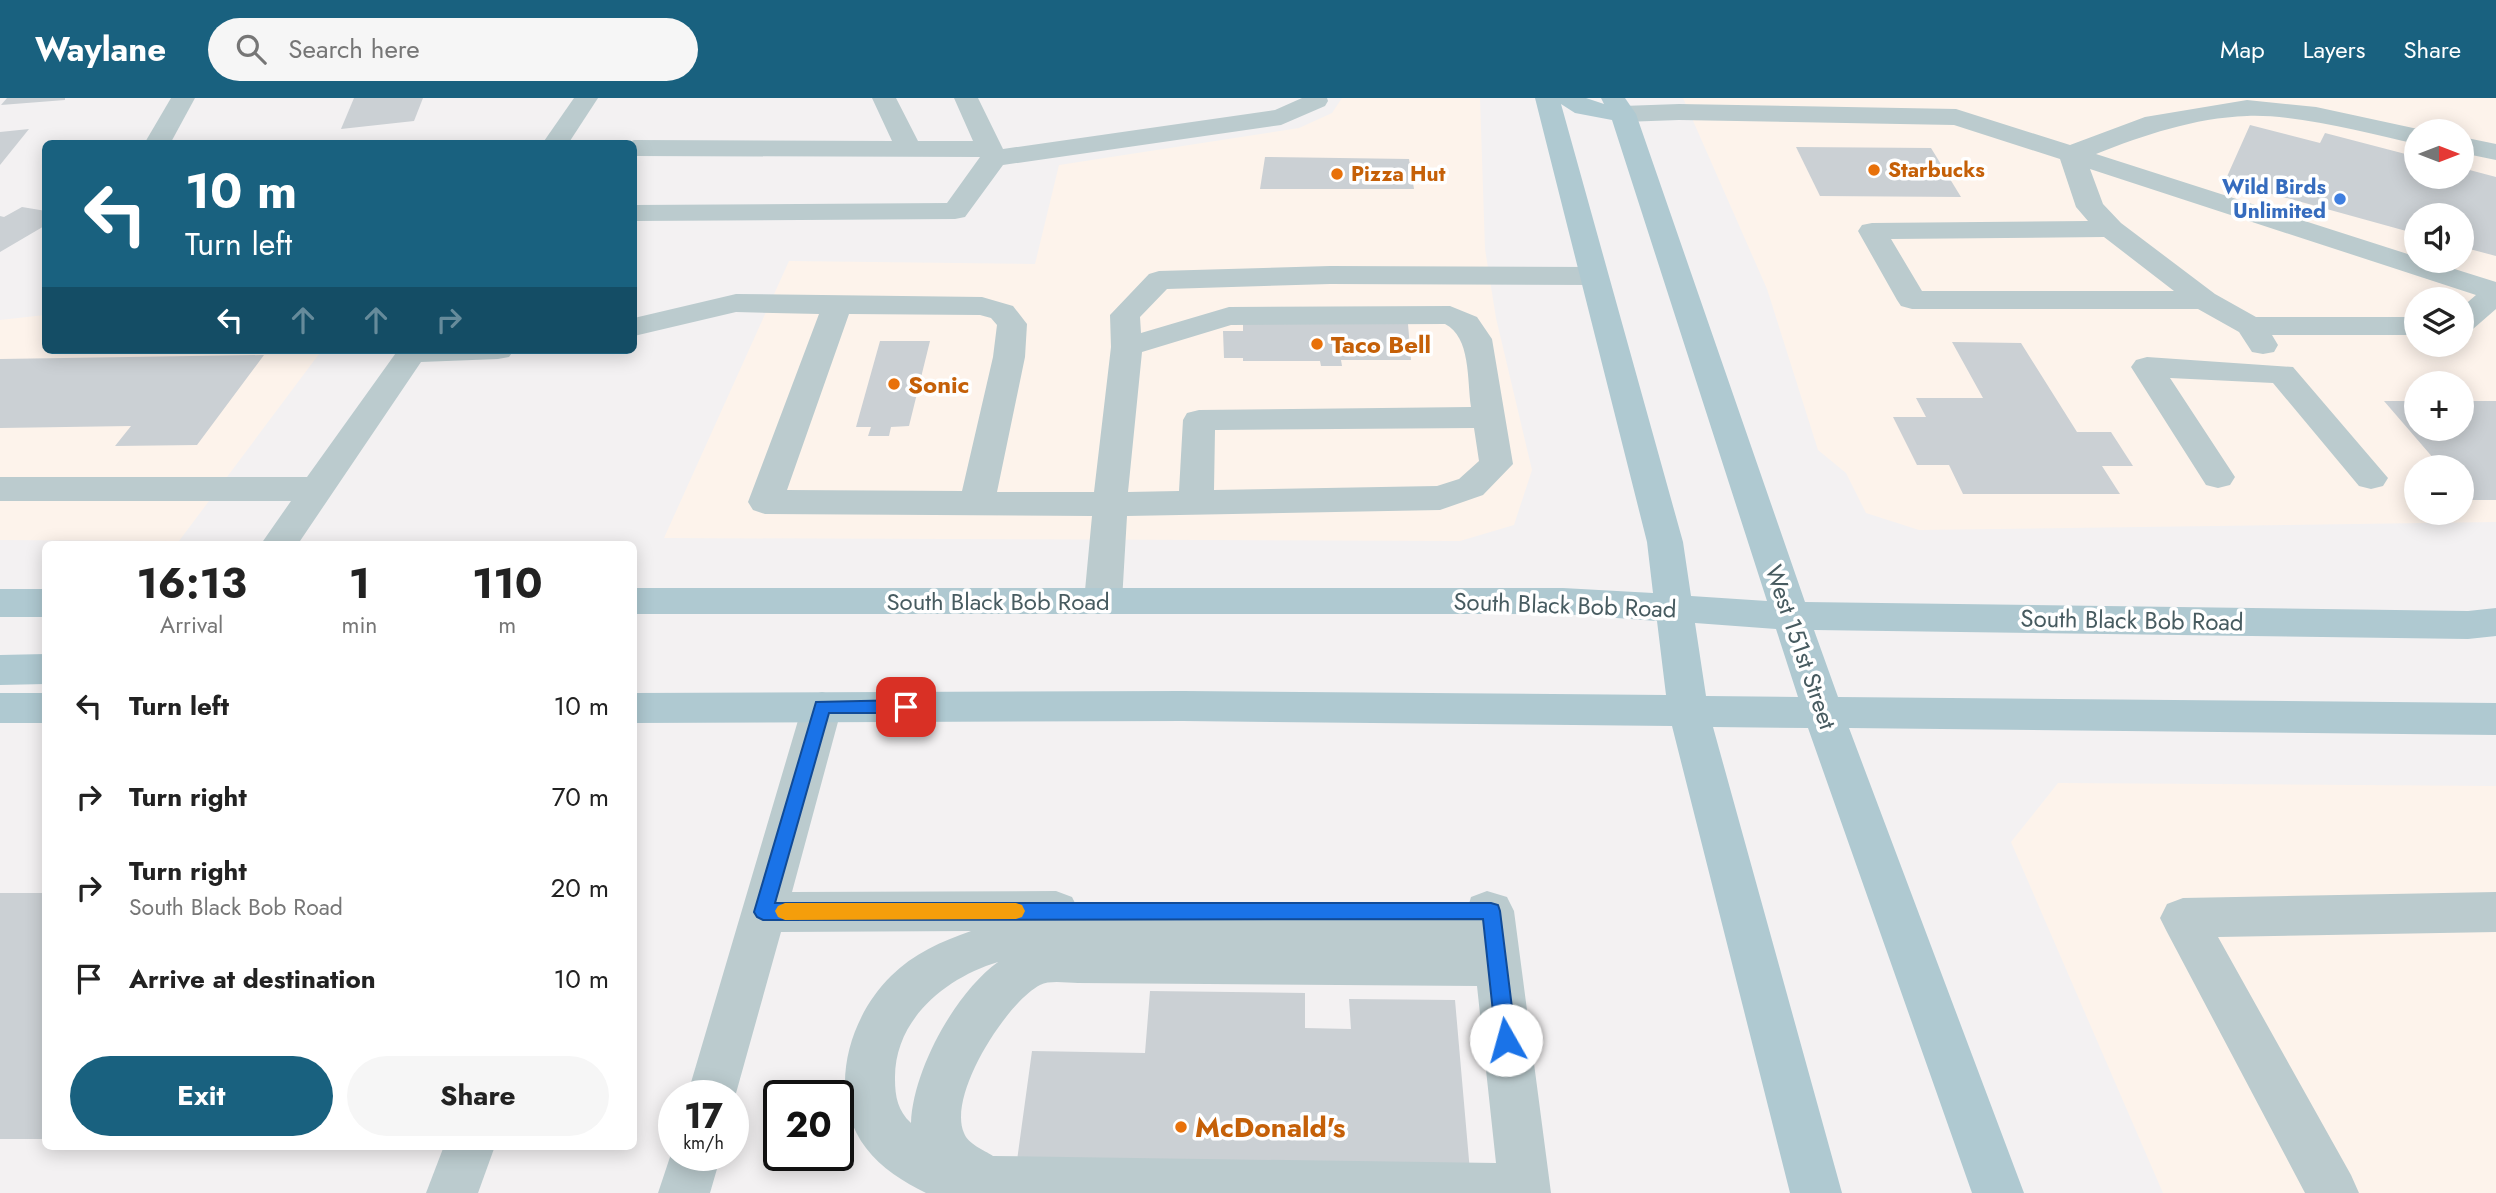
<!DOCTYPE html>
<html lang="en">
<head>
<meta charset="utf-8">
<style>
  :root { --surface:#fff; --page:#f6f6f6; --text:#222; --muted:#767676; --accent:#19617f }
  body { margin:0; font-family:Jost,sans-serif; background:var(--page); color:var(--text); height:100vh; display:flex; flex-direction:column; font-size:26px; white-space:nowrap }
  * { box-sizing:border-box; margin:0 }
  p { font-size:23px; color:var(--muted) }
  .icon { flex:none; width:38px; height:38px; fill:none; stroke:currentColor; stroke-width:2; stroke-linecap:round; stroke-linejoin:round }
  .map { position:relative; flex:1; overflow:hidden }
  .side { position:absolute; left:42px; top:443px; width:595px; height:609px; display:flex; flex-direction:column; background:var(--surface); border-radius:10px; box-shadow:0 4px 18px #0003 }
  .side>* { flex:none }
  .banner { position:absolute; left:42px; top:42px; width:595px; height:214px; border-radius:10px; box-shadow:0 4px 18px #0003; background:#19617f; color:#fff; overflow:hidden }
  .needle { width:46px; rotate:90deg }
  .controls { position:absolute; left:2404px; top:21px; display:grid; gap:14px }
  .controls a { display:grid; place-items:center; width:70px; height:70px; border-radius:50%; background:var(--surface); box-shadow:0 4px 18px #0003; font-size:35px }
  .speed { position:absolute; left:658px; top:982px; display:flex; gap:14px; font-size:35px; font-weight:700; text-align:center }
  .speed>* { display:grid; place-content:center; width:91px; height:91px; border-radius:50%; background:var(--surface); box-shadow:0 4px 18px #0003; line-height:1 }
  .speed small { font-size:18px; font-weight:400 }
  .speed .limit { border:4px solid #111; border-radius:10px; background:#fff; color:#111 }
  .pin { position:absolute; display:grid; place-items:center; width:60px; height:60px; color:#fff; margin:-30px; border-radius:14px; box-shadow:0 4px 10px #0006 }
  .me { position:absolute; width:77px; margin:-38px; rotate:353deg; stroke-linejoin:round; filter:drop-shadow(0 0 5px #0008) }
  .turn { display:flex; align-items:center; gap:24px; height:147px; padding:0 28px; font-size:32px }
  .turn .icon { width:91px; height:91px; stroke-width:2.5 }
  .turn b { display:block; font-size:49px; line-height:60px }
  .lanes { display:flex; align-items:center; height:66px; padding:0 28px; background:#0003; justify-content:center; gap:35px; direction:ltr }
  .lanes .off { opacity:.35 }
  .eta { display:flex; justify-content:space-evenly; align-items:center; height:119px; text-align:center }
  .eta b { font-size:42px; font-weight:700; line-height:49px }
  .cta { display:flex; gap:14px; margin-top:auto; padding:14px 28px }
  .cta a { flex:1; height:80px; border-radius:42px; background:var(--accent); color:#fff; font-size:28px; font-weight:700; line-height:80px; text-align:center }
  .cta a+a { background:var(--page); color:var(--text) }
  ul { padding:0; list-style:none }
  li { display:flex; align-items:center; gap:21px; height:91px; padding:0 28px }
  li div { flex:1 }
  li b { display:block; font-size:26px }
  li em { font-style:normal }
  header { display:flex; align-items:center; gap:42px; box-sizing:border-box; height:98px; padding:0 35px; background:var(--accent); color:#fff }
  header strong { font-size:33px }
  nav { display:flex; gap:38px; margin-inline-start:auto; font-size:24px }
  .search { width:490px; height:63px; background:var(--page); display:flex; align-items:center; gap:18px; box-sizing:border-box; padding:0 24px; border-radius:38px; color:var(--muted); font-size:26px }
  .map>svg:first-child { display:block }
</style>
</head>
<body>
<header>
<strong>Waylane</strong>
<div class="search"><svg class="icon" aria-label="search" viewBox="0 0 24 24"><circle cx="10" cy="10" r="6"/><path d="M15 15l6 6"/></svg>Search here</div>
<nav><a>Map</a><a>Layers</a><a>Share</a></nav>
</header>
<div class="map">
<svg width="2496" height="1095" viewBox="0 0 2496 1095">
  <rect width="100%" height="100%" fill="#f3f1f2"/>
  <g fill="#fdf3eb" fill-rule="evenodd">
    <path d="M1342,0H1480L1485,151L1496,220L1532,372L1514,427L1460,443L664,440L789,163L1035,166L1059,67L1299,30L1332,15Z"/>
    <path d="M1683,0H2496V424L1919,432L1866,415L1846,375L1818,352L1767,191ZM2417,33H2462V79H2417ZM2417,117H2462V163H2417ZM2417,201H2462V247H2417ZM2417,285H2462V331H2417ZM2417,369H2462V415H2417Z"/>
    <path d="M45,217L46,252H322L179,443L0,442V222Z"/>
    <path d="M2058,685L2496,688V1095H2163L2011,744Z"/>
  </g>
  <g fill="#cbd0d4">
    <path d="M7,0H65V2L1,7Z"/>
    <path d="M354,0H423L414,23L341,31Z"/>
    <path d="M2250,27L2320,45L2325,35L2417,59V79H2462V70L2496,79V158L2462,149V117H2417V136L2225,83Z"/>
    <path d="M29,31L0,67V34Z"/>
    <path d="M1796,49L1931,50L1961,99L1820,98Z"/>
    <path d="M1265,59L1409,61L1414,91H1260Z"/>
    <path d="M22,109L46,113V127L0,154V118L4,119Z"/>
    <path d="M1243,226H1408L1411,262H1341L1342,268H1321L1320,263H1243V260H1224L1223,233H1243Z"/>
    <path d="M880,243H930L909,328L891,329L889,338H868L871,329H856Z"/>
    <path d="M1952,244L2021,245L2077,334H2111L2133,368H2102L2120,396H1963L1949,367H1917L1893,319H1926L1916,300H1983Z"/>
    <path d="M264,257L197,347L115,348L131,328L0,330V261Z"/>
    <path d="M2384,303H2417V331H2462V303H2496V402H2469L2462,394V369H2441Z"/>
    <rect x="0" y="795" width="46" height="246"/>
    <path d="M1150,893L1305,895V930L1351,931L1349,901L1455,902L1471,1085L1015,1077L1032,953L1145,955Z"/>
  </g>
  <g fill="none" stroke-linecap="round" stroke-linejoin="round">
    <g fill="#bbcbce" fill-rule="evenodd">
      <path d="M171,0H195L170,46H144Z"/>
      <path d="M574,0H598L568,46H542Z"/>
      <path d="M872,0H896L918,43H973L954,0H978L1003,51L1275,12L1302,0H1327L1328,3L1325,8L1281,27L1003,67L965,119L955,121L634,123V107L947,105L980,59L634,58V46H624L634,42L892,43Z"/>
      <path d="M2247,2L2316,9L2427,33H2417V46C2366,35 2298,16 2247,18C2194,20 2144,37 2096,56L2417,159V163H2429L2496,184V211L2473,231L2462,234V209L2476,197L2090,71L2103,106L2121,125L2215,196L2256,219H2417V237H2272L2278,247L2274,254L2263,256L2252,254L2239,234L2198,211H1912L1901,208L1897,202L1858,133L1862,127L1872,125L2088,123L2076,109L2060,61L1954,27L1679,22L1623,24L1614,21L1610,16L1614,11L1623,8L1679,6L1956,11L2070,47L2145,19ZM2104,139L2174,193H1922L1891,141Z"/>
      <path d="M2462,39L2496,46V62L2462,55Z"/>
      <path d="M1330,168L1593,169L1603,172L1608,178L1603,184L1593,187L1330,186L1167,191L1140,219L1141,235L1229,209L1450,208L1477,219L1492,241L1513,366L1483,397L1440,412L1127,418L1122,503L1116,513L1103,516L1090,513L1084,503L1092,418L765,416L753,412L748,404L819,216L736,214L634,238V220L736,196L982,199L1013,208L1027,226L1025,259L997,394H1094L1111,249L1110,217L1149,176L1159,173ZM849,216L980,217L991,220L997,227L993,259L962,393L787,392ZM1445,226C1471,239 1467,282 1471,309L1199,312L1187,315L1183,322L1179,393L1128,394L1142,254L1231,227ZM1474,330L1479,363L1459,381L1437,388L1214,392L1215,332Z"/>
      <path d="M398,252H514L509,259L498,261L421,264L298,446H261L291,403H0V379H307Z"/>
      <path d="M2147,259L2293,269L2388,380L2383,388L2371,391L2359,388L2273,285L2170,280L2235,379L2230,387L2218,390L2206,387L2131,269L2136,262Z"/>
      <path d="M822,594L836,598L842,609L792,794L1056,793L1072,799L1078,811L1466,816L1471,799L1487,793L1507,799L1514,813L1551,1095H926C904,1084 881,1070 866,1050C826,998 848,920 891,878C913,856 942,843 971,833L781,834L733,1006V998H687L802,609L808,598ZM998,864C955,895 913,972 911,1025C898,1013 895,999 895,981C894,922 945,880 998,864ZM1078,885L1477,888L1496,1065L993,1058C984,1052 968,1046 964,1035C947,997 1007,904 1040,887C1050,882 1067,885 1078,885Z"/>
      <path d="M2496,794V834L2218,839L2351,1077L2359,1095H2305L2167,834L2160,820L2167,806L2183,800Z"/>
      <path d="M674,1047V1057H721L710,1095H658Z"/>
      <path d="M444,1048H495L478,1095H426Z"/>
    </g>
    <g fill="#afc9d1" fill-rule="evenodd">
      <path d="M1535,0H1586L1604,6L1601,0H1625L1636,16L1805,504L2468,513L2496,510V538L2468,541L1814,532L1838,599L2496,605V637L1849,630L2024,1095H1972L1808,630L1713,629L1842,1095H1790L1672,628L1183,623L634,625V595L1183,593L1666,597L1657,523L1563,516H634V490H1563L1653,495L1647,444ZM1561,6L1575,15L1612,22L1767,503L1691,498L1683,444ZM1695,525L1776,531L1798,599L1706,598Z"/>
      <rect x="0" y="491" width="46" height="28"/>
      <path d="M46,556V586L0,587V557Z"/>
      <rect x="0" y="595" width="46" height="30"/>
    </g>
  </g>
  <path fill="#1a73e8" stroke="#114b97" stroke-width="2" d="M906,602L914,609L906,615H829L775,805H1491L1498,807L1500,813L1516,942L1513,949L1506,952L1499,949L1496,942L1483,821L763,822L757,819L754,814L816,604Z"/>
  <path fill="#f59e0b" d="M785,805H1016L1022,807L1025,813L1022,819L1016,821L785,822L778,819L775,813L778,808Z"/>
  <g fill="#e8710a" stroke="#fff" stroke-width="2.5">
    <circle cx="1874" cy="72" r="7"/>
    <circle cx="1337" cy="76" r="7"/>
    <circle cx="1317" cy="246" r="7"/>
    <circle cx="894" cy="286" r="7"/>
    <circle cx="1181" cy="1029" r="7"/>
  </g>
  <circle fill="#3f7fe0" stroke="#fff" stroke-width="2.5" cx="2340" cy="101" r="7"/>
  <g text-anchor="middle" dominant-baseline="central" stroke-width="7" stroke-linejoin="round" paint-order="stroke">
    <g font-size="21" font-weight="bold" fill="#c56008" stroke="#fff" text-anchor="start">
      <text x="1888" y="72">Starbucks</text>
      <text x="1351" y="76">Pizza Hut</text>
    </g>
    <g font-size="21" font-weight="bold" fill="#366cbe" stroke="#fff" text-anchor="end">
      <text x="2326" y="89">Wild Birds<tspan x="2326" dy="24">Unlimited</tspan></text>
    </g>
    <g font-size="24" font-weight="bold" fill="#c56008" stroke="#fff" text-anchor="start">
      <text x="1331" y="246">Taco Bell</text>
      <text x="908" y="286">Sonic</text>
    </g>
    <g font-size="24" fill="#475b60" stroke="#fff">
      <text x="998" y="503">South Black Bob Road</text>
      <text transform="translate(1565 507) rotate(2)">South Black Bob Road</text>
      <text transform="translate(2132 522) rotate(1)">South Black Bob Road</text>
      <text transform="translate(1801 549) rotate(71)">West 151st Street</text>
    </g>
    <g font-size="28" font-weight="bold" fill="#c56008" stroke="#fff" text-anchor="start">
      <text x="1195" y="1029">McDonald's</text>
    </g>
  </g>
</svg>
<div class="controls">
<a><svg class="needle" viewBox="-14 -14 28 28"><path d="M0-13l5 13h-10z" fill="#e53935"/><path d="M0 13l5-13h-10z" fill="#767676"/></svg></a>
<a><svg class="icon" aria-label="sound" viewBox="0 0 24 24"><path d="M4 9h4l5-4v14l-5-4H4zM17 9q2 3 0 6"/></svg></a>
<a><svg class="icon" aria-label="layers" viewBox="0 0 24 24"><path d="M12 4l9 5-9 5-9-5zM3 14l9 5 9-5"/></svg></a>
<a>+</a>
<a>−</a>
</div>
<div class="speed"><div>17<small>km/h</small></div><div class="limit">20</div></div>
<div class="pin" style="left:906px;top:609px;background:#d93025"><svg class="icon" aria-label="arrive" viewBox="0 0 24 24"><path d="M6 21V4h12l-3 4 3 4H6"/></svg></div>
<svg class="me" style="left:1506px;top:942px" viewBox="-20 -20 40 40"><circle r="19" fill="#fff"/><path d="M0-13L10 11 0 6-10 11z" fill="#1a73e8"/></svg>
<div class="banner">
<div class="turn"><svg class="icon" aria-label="left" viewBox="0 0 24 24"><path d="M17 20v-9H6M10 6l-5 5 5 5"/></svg><div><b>10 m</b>Turn left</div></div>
<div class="lanes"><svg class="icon" aria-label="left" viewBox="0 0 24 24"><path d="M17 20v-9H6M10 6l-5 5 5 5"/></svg><svg class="icon off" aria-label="ahead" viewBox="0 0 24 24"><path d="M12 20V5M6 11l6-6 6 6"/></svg><svg class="icon off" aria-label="ahead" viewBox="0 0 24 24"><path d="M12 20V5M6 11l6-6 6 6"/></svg><svg class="icon off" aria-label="right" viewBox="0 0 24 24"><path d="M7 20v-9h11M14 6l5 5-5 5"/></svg></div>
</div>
<section class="side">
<div class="eta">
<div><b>16:13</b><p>Arrival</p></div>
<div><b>1</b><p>min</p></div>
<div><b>110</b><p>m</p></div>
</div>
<ul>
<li><svg class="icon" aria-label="left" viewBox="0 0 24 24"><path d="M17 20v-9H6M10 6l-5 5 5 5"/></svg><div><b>Turn left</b></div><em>10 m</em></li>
<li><svg class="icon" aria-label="right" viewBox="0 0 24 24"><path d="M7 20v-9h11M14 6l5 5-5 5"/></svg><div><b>Turn right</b></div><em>70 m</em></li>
<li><svg class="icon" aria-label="right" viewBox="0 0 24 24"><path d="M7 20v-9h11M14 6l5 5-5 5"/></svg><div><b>Turn right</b><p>South Black Bob Road</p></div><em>20 m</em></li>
<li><svg class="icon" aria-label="arrive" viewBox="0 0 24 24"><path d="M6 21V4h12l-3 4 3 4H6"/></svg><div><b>Arrive at destination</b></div><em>10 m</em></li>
</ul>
<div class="cta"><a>Exit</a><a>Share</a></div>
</section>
</div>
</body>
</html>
